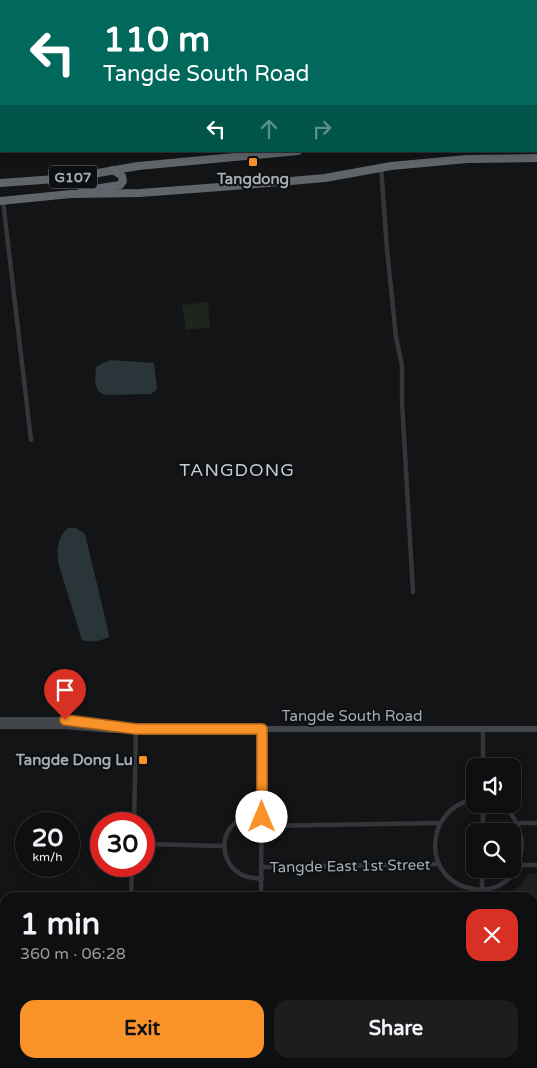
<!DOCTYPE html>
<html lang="en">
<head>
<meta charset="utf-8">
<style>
  :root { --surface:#0e0f10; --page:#1c1d1e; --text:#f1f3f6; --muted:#9b9c9f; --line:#2e2f30; --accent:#f99228 }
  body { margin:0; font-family:"Varela Round",sans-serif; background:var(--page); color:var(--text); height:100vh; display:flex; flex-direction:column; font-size:19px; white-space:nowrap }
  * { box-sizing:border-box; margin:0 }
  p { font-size:16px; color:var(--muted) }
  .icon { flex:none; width:28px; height:28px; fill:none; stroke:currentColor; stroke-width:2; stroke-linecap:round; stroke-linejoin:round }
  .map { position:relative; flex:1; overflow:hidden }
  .sheet { position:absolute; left:0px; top:892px; width:538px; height:176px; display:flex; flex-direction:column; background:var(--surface); border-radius:15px 15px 0 0; box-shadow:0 2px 12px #0003,0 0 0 1px var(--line) }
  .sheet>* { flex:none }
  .guide { position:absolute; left:0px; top:0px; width:538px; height:152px; box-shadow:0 2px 12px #0003,0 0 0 1px var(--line); background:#00695c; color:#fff; overflow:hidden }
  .controls { position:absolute; left:466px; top:758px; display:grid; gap:10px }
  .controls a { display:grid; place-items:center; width:55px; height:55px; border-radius:10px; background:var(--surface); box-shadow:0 2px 12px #0003,0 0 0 1px var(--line); font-size:25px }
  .speed { position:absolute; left:15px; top:812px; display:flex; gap:10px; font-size:25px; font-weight:700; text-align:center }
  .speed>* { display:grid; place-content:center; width:65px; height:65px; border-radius:50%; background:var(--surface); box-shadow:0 2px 12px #0003,0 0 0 1px var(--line); line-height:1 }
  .speed small { font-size:12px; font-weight:400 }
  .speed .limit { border:8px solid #d22; background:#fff; color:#111 }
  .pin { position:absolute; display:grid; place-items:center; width:42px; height:42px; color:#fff; margin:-51px -21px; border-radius:50% 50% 50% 0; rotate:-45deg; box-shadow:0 0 5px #0007 }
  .pin .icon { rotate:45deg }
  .me { position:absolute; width:55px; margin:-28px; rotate:0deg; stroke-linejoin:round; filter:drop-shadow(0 0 4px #0008) }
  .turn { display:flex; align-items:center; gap:18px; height:105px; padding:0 20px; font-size:22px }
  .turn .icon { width:65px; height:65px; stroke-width:2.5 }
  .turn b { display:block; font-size:35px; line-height:42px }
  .lanes { display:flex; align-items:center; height:48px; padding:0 20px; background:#0003; justify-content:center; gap:25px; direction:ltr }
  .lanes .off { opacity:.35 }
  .round { display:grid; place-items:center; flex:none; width:52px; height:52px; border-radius:15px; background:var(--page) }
  .head { display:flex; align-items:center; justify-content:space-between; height:85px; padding:0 20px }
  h1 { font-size:30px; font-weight:700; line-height:38px }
  .action { display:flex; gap:10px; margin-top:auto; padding:10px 20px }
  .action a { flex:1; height:58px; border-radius:15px; background:var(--accent); color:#111; font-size:20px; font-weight:700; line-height:58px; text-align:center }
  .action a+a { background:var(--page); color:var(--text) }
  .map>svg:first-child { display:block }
</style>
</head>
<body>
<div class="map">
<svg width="537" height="1068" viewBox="0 0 537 1068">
  <rect width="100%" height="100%" fill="#131415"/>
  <g fill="#1f2022">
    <path d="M529,874H537V960H533L532,898L494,897L511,891L521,885Z"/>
    <path d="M0,934L5,935V997H0Z"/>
  </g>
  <path fill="#1d251d" d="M208,302L210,327L186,330L182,305Z"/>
  <g fill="#293539">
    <path d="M111,360L154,363L157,389L151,394L106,395C93,392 95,378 96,367L103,363Z"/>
    <path d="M68,528H76L85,534L108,630L109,637C101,641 91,643 82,640L61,572C56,557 55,539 68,528Z"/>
  </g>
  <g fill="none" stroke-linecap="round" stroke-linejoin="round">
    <g stroke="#34363a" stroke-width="4.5">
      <path d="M381,167L387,249L396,337L402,366V402L413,592"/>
      <path d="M3,201L31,440"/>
      <path d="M483,766V728"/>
      <path d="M475,799C423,808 421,882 474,889C525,896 537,828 500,804"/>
      <path d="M520,823H537"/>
      <path d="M134,824L136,729"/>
      <path d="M262,826L440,823"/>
      <path d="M483,831V804"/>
      <path d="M144,844L223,846"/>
      <path d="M520,865H537"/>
      <path d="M262,867L439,864"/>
      <path d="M262,879C254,878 245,878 239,873C219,860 219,829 242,819C248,816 256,817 262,817"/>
      <path d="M131,898L132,866"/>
      <path d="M261,898L262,729"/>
      <path d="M482,898V869"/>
      <path d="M532,973H537"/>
    </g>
    <g stroke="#42454a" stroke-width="6">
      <path d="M473,0L474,1"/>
      <path d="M0,720H65L123,726"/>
      <path d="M0,726H64L112,730L136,729H537"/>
    </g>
    <g stroke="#60656c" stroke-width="8">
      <path d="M536,132H537"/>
      <path d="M0,183L70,178L138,166L298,151"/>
      <path d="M82,191L120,185L123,181L122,176L113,170"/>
      <path d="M0,201L71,194L140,193L233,186L325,178L391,166L467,159L537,158"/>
      <path d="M0,1053H5"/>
      <path d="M189,1064L250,1068"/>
    </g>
    <g stroke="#474a4f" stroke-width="4">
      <g id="rail">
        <path d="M0,1013H5"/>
        <path d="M532,1037H537"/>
        <path d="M532,1045H537"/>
        <path d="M532,1055H537"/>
      </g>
    </g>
    <use href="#rail" stroke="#0e0f10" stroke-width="2" stroke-dasharray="5.5" stroke-linecap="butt"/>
  </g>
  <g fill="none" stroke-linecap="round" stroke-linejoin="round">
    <g stroke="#a25f1a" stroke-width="12">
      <path id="route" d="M65,720L136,729H262V817"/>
    </g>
    <use href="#route" stroke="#f99228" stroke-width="9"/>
  </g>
  <g fill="#f99228" stroke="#0e0f10" stroke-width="2">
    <rect x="248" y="157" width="10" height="10" rx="2.5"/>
    <rect x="138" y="755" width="10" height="10" rx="2.5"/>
  </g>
  <g text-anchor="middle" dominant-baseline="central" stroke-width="4" stroke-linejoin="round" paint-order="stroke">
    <rect fill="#0e0f10" stroke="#777e84" stroke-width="1" x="49" y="165.5" width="48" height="23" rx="4"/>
    <g font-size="14" font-weight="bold" fill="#a4adb6">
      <text x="73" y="177">G107</text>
    </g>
    <g font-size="15" font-weight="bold" fill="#a4adb6" stroke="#0e0f10">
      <text x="253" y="179">Tangdong</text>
      <text x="133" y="760" text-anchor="end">Tangde Dong Lu</text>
    </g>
    <g font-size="15" fill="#a4adb6" stroke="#0e0f10">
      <text x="352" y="716">Tangde South Road</text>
      <text transform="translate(350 866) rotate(-1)">Tangde East 1st Street</text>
    </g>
    <g font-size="18" letter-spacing="1" fill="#c6cbd2" stroke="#0e0f10">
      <text x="237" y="470">TANGDONG</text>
    </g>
  </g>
</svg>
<div class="controls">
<a><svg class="icon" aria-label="sound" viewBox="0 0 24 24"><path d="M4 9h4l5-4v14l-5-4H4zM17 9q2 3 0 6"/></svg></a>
<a><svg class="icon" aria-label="search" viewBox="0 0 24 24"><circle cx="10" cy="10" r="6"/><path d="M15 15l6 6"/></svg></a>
</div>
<div class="speed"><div>20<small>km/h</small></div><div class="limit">30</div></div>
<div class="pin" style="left:65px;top:720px;background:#d93025"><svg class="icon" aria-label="arrive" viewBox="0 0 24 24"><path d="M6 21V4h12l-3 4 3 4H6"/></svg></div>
<svg class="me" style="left:262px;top:817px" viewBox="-20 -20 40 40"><circle r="19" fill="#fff"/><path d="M0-13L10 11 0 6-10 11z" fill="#f99228"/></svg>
<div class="guide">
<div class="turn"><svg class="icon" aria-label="left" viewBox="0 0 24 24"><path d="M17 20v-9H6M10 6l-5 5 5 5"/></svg><div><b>110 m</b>Tangde South Road</div></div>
<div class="lanes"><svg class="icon" aria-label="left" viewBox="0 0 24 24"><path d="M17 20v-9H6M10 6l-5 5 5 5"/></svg><svg class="icon off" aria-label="ahead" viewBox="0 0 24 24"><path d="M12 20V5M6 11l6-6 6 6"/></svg><svg class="icon off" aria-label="right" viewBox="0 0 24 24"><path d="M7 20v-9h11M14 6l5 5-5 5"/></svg></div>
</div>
<section class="sheet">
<div class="head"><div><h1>1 min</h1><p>360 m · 06:28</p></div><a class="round" style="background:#d93025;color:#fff"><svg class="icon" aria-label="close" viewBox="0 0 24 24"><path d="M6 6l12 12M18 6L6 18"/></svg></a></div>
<div class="action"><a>Exit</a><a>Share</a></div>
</section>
</div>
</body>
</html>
